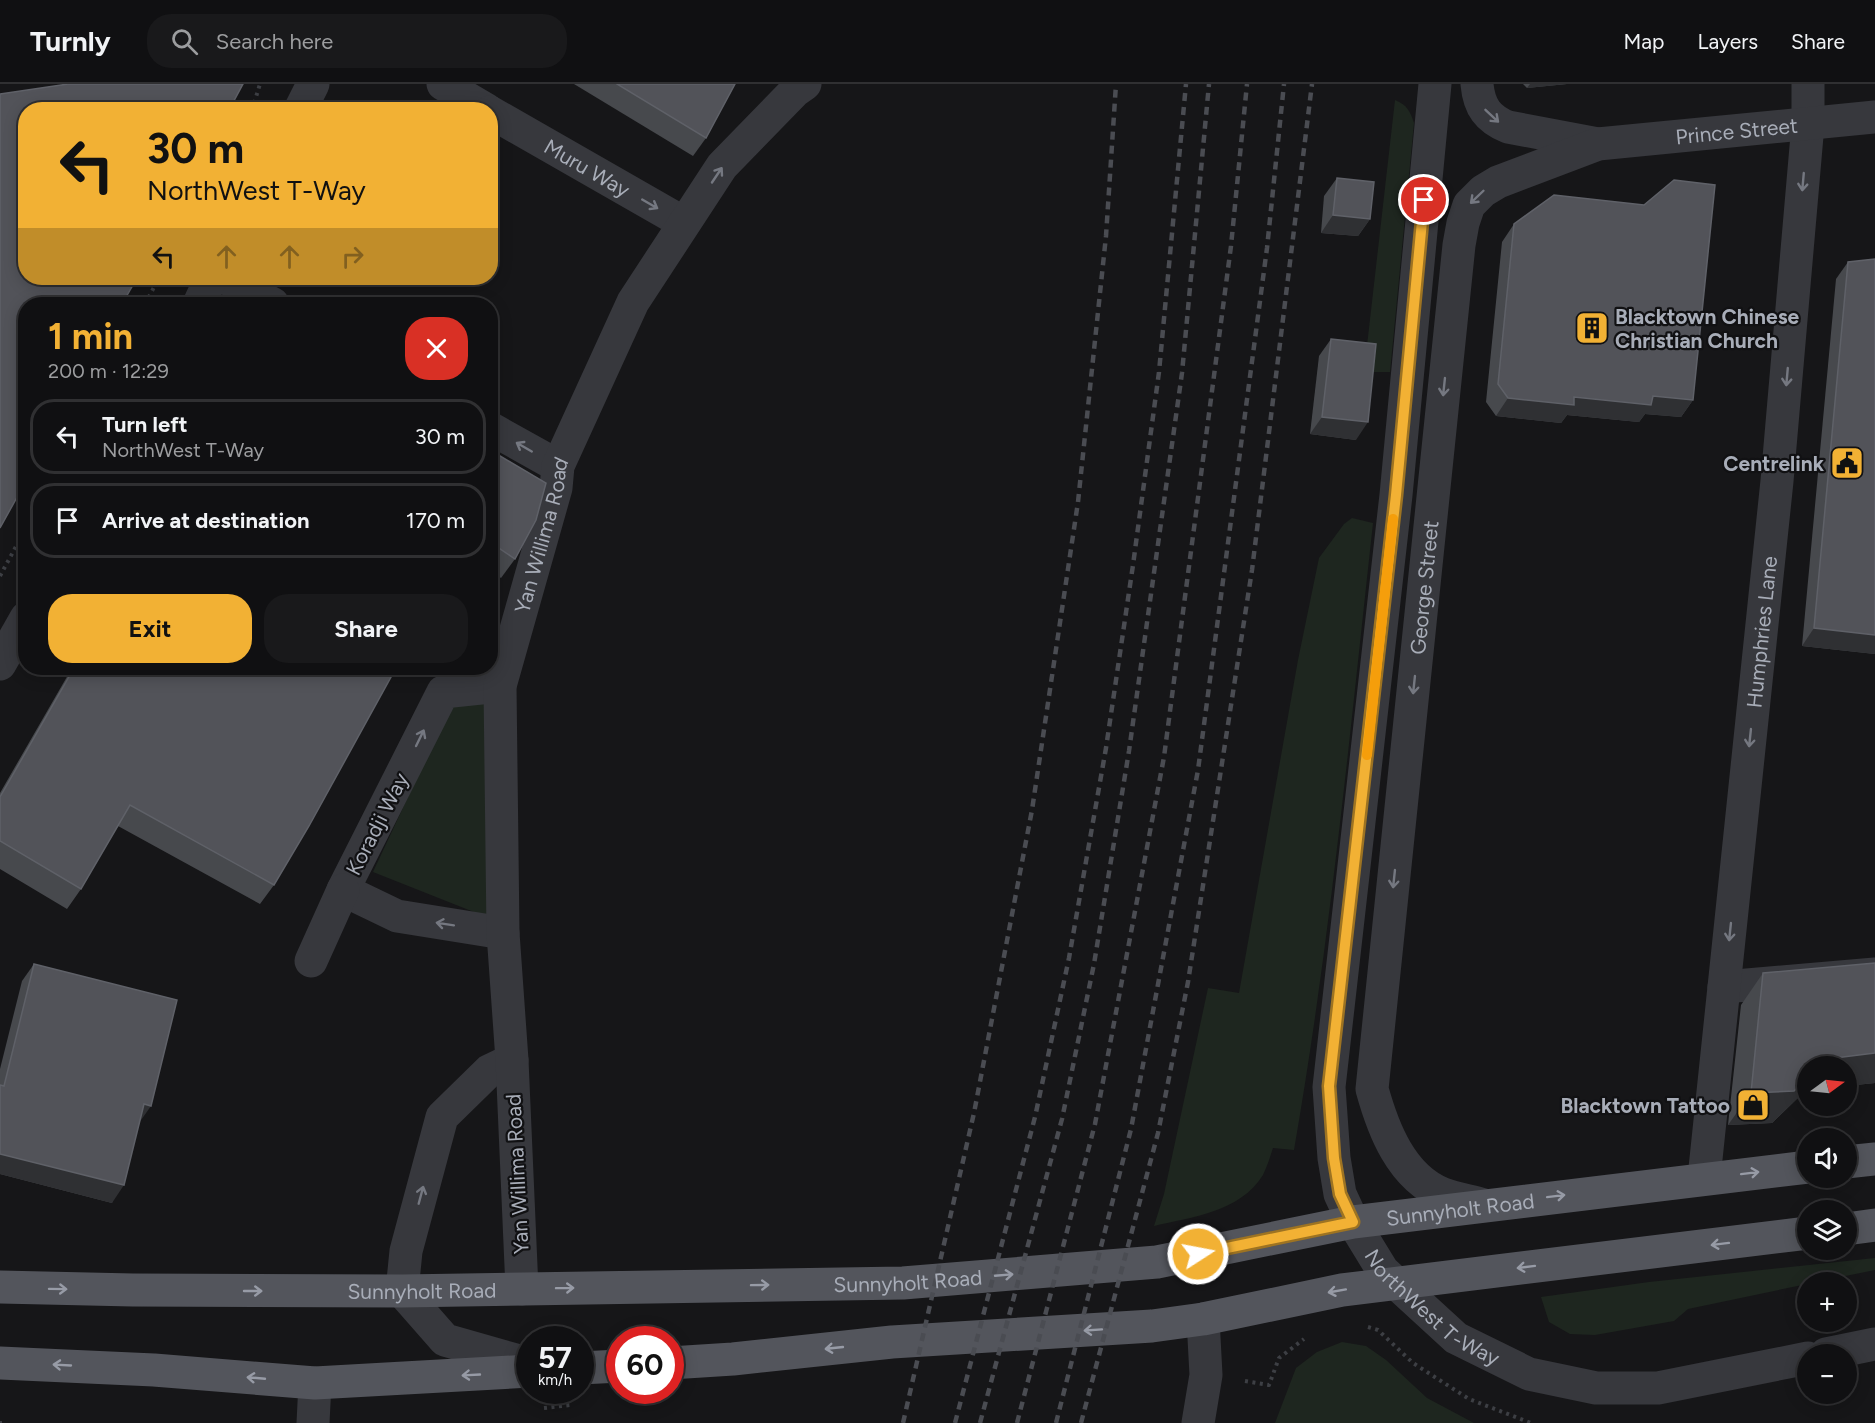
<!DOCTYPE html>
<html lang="en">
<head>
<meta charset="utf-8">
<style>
  :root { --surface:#101012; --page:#19191b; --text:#f1f3f6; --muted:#9c9d9f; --line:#303032; --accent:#f2b134 }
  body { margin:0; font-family:Figtree,sans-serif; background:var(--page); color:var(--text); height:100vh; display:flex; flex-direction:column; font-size:22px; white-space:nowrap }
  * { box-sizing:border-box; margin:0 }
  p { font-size:20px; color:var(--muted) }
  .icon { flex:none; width:33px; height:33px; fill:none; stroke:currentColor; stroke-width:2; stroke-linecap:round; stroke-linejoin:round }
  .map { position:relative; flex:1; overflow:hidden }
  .panel { position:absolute; left:18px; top:213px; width:480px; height:378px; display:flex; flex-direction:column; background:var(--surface); border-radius:24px; box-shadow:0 3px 15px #0003,0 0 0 2px var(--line) }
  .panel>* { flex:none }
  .hud { position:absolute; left:18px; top:18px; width:480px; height:183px; border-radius:24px; box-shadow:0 3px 15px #0003,0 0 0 2px var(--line); background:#f2b134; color:#111; overflow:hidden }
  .needle { width:39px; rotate:75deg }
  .fabs { position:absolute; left:1797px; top:972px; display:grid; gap:12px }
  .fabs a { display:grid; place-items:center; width:60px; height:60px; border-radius:50%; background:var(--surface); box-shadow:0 3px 15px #0003,0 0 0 2px var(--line); font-size:30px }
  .speed { position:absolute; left:516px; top:1242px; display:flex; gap:12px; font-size:30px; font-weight:700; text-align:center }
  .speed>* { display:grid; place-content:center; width:78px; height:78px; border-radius:50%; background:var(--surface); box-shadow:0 3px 15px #0003,0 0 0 2px var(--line); line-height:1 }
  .speed small { font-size:15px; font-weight:400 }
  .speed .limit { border:9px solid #d22; background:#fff; color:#111 }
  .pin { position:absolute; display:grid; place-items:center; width:51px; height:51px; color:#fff; margin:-26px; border:3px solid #fff; border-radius:50%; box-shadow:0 2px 6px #0007 }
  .me { position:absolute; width:66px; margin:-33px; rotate:79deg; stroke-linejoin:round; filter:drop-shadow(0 0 4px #0008) }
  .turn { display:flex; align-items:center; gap:21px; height:126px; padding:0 30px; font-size:27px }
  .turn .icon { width:78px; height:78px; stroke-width:2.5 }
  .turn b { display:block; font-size:42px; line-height:51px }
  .lanes { display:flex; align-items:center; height:57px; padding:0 30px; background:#0003; justify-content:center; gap:30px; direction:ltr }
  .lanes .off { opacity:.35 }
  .round { display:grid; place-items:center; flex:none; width:63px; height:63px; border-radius:24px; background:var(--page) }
  .summary { display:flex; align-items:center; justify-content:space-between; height:102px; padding:0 30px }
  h1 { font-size:36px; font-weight:700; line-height:45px; color:var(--accent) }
  .action { display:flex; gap:12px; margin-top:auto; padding:12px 30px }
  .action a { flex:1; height:69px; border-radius:24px; background:var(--accent); color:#111; font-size:24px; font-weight:700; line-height:69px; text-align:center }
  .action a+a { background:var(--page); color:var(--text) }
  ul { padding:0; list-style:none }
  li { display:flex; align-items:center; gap:18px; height:75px; margin:0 12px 9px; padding:0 18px; border:3px solid var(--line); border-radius:24px }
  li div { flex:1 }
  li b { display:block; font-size:22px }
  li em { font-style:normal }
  header { display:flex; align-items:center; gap:36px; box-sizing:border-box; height:84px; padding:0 30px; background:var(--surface); border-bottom:2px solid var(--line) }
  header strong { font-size:28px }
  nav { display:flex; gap:33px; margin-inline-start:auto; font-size:21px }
  .search { width:420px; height:54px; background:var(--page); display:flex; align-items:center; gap:15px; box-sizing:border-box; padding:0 21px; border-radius:24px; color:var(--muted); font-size:22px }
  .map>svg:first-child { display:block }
</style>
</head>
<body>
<header>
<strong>Turnly</strong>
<div class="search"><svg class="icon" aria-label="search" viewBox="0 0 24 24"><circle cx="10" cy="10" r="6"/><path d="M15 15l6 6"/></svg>Search here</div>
<nav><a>Map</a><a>Layers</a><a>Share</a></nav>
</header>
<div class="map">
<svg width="1875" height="1339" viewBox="0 0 1875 1339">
  <rect width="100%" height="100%" fill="#161618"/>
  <g fill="#1e261f">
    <path d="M1395,16C1407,21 1410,27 1414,39L1390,288H1364Z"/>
    <path d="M1352,434L1373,439C1350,648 1330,859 1294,1066L1273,1064C1270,1073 1267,1083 1263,1091C1240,1128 1192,1133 1154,1142L1164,1110L1208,904L1239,909L1298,576L1319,474L1344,440Z"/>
    <path d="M490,618L489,834L373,788L452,619Z"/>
    <path d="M1875,1174V1186L1816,1198H1808L1807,1200L1688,1225L1674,1237L1595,1251L1570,1250L1549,1238L1541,1213L1649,1198Z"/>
    <path d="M1342,1258L1366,1262L1386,1276L1427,1314L1474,1339H1275L1296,1284L1317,1268Z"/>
  </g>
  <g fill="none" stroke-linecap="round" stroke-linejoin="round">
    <g stroke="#3d3f44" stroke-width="4" stroke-dasharray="3 4.5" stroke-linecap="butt">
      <path d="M252,26L260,0"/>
      <path d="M145,220L159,194"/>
      <path d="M0,492L26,444"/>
      <path d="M1368,1243L1378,1246L1413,1279L1469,1315L1531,1339"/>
      <path d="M1245,1297L1269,1301L1279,1274L1304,1255"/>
      <path d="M637,1317L656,1315"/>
      <path d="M544,1324L570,1321"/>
      <path d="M0,1339H2"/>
    </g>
    <g stroke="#37383d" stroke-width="33">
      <path d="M443,0L487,26"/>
      <path id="s1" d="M1435,0L1396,411L1329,1003L1334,1074L1340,1110L1353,1138L1383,1187L1456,1254L1529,1290L1596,1304H1658L1808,1274"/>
      <path d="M1477,0C1479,23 1488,35 1508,43L1598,60"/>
      <path d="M300,26L313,0"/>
      <path id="s2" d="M490,28L684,139"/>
      <path d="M226,194L273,220"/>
      <path d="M199,220L211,194"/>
      <path d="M490,344L558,382"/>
      <path d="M0,580L26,534"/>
      <path d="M500,602L443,608L343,806L397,832L503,849"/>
      <path d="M311,877L343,806"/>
      <path d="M1724,903L1875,890"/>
      <path d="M512,976L489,987L442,1033L406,1167L402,1207L445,1256L530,1280"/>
      <path id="s3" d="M1704,1094L1777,397L1808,40V0"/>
      <path id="s4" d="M1484,1121C1471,1117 1456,1115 1443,1110C1401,1093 1383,1045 1372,1005L1459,161L1463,139L1469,121L1483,107L1498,98L1598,60L1875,33"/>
      <path id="s5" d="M522,1205L512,976L503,849L500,602L556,404L558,382L633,218L722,82L795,7L805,0"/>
      <path d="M1826,1270L1875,1260"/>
      <path d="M313,1339L315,1299"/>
      <path d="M1198,1339L1206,1291L1203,1235"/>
    </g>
    <g stroke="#53555c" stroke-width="33">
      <path d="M1846,1078L1875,1075"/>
      <path d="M1846,1145L1875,1141"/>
      <path id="s6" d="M0,1203L133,1206L402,1207L903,1199L1157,1178L1353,1138L1808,1083"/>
      <path d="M0,1279L154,1286L315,1299L530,1287"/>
      <path d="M670,1279L733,1275L892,1258L1152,1242L1203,1235L1342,1206L1808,1149"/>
      <path d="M580,1284L620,1282"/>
    </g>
    <g stroke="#4a4c52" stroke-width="4.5" stroke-dasharray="8 6" stroke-linecap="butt">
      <path d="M903,1339L974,1029L1032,726L1078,418L1106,152L1116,0"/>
      <path d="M955,1339L1035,1033L1069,874L1106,664L1133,481L1159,288L1186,0"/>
      <path d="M980,1339L1062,1035L1094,880L1129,667L1182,289L1209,0"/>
      <path d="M1017,1339L1095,1040L1164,673L1231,162L1247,0"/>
      <path d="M1056,1339L1131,1045L1198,686L1267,164L1284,0"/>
      <path d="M1081,1339L1158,1049L1188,898L1252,486L1312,0"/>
    </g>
  </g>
  <g fill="#47494d">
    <path d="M574,0H735L706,54L693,72Z"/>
    <path d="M1523,0H1567L1527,4Z"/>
    <path d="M1337,94L1370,135L1358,152L1321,149L1324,112Z"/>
    <path d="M1514,140L1693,316L1681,333L1645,330L1639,338L1567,331L1561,339L1496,332L1486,318L1502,158Z"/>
    <path d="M1875,175V570L1802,562L1836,195L1848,178Z"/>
    <path d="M1331,255L1356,356L1310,350L1319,272Z"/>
    <path d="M490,366L515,475L501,494L490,487Z"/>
    <path d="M72,584H396L274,801L260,820L118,742L81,805L67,825L0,785V709Z"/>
    <path d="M34,880L140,1038L112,1119L0,1090V985L22,897Z"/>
    <path d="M1763,889L1875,999L1846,1002V982L1805,1007L1772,1039L1728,1041L1741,921Z"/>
  </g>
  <g fill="#2f3033">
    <path d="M1530,0H1567L1527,4Z"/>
    <path d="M1333,131L1370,135L1358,152L1321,149Z"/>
    <path d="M1653,312L1693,316L1681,333L1645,330L1639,338L1567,331L1561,339L1496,332L1508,314Z"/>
    <path d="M1322,333L1368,338L1356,356L1310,350Z"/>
    <path d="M1814,544L1875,551V570L1802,562Z"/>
    <path d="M1875,969V999L1846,1002V982H1819L1827,975Z"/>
    <path d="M1808,994V1006L1805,1007L1772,1039L1728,1041L1751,1009Z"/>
    <path d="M144,1020L151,1022L139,1039Z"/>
    <path d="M0,1070L124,1101L112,1119L0,1090Z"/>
  </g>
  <g fill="#525359" stroke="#5f6168" stroke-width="1.5">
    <path d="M68,0H243L229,26H26V194H137L122,220H26V397L0,444V10Z"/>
    <path d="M617,0H735L706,54Z"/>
    <path d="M1337,94L1374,98L1370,135L1333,131Z"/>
    <path d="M1674,96L1715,101L1693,316L1653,312L1651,321L1574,313V321L1508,314L1498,300L1514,140L1554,111L1644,121Z"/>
    <path d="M1875,175V551L1814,544L1848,178Z"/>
    <path d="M1331,255L1376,260L1368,338L1322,333Z"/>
    <path d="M490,366L546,399L536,436L515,475L490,458Z"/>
    <path d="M74,584H396L309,742L274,801L130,721L81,805L0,757V713Z"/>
    <path d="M1875,879V969L1827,975L1819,982H1808V994L1794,1007L1751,1009L1763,889Z"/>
    <path d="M34,880L177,916L151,1022L144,1020L124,1101L0,1070V1001L4,1002Z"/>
  </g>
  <defs><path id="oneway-shaft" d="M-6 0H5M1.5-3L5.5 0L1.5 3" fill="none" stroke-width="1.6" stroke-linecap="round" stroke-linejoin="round" transform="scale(1.5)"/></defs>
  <g stroke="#757881">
    <use href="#oneway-shaft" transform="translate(1492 32) rotate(43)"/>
    <use href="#oneway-shaft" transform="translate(717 91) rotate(-56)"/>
    <use href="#oneway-shaft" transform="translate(1803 98) rotate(95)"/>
    <use href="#oneway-shaft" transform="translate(1477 113) rotate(136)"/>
    <use href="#oneway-shaft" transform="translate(650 120) rotate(30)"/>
    <use href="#oneway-shaft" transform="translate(1787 293) rotate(95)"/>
    <use href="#oneway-shaft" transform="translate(1444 303) rotate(96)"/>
    <use href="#oneway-shaft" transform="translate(524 363) rotate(-150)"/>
    <use href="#oneway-shaft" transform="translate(1414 601) rotate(96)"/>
    <use href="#oneway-shaft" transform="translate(420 654) rotate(-64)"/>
    <use href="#oneway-shaft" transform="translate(1750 654) rotate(96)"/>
    <use href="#oneway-shaft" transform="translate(1394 795) rotate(96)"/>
    <use href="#oneway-shaft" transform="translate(445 840) rotate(-171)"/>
    <use href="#oneway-shaft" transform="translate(1730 848) rotate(96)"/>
    <use href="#oneway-shaft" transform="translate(421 1111) rotate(-75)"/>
  </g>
  <g stroke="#979ba6">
    <use href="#oneway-shaft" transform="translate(1750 1089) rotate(-7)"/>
    <use href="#oneway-shaft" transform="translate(1556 1112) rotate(-7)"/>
    <use href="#oneway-shaft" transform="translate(1720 1160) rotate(173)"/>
    <use href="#oneway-shaft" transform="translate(1526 1183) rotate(173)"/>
    <use href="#oneway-shaft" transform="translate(1004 1191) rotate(-5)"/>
    <use href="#oneway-shaft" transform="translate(760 1201) rotate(-1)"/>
    <use href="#oneway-shaft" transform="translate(565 1204) rotate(-1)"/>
    <use href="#oneway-shaft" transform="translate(58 1205) rotate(1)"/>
    <use href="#oneway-shaft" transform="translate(253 1207)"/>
    <use href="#oneway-shaft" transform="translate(1337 1207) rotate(170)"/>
    <use href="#oneway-shaft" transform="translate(1093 1246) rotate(176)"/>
    <use href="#oneway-shaft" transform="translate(834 1264) rotate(174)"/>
    <use href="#oneway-shaft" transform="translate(62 1281) rotate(-177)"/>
    <use href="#oneway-shaft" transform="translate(471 1291) rotate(177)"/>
    <use href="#oneway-shaft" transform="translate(256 1294) rotate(-175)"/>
  </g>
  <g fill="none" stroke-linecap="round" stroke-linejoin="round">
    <g stroke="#9d7322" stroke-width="15">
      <path id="route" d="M1198,1170L1353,1138L1340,1110L1334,1074L1329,1002L1396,411L1424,116"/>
    </g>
    <use href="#route" stroke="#f2b134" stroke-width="10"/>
    <path stroke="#f59e0b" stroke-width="10" d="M1367,671L1393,435"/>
  </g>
  <defs>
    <g id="building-square" transform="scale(1.725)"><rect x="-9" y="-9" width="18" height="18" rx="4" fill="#f2b134" stroke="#111113"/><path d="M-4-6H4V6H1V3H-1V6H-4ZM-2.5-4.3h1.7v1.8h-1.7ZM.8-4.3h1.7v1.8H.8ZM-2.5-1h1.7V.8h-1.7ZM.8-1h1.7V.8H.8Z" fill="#111"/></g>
    <g id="civic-square" transform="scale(1.725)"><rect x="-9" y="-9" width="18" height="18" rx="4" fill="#f2b134" stroke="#111113"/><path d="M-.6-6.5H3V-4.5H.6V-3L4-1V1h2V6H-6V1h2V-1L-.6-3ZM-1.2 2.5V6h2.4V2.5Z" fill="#111"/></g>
    <g id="shop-square" transform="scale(1.725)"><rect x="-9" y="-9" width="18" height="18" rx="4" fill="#f2b134" stroke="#111113"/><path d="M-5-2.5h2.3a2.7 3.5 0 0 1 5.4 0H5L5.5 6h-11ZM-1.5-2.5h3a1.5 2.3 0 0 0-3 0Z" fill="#111"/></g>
  </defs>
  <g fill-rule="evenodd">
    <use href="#building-square" x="1592" y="244"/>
    <use href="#civic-square" x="1847" y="379"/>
    <use href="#shop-square" x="1753" y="1021"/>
  </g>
  <g text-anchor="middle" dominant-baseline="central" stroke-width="4.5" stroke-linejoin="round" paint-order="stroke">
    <g font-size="21" fill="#a8adb8" stroke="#111113">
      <text stroke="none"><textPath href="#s4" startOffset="1347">Prince Street</textPath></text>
      <text stroke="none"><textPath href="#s2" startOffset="112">Muru Way</textPath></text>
      <text stroke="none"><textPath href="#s5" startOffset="760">Yan Willima Road</textPath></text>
      <text stroke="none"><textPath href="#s4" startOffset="678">George Street</textPath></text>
      <text stroke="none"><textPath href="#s3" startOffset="549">Humphries Lane</textPath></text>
      <text transform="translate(377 740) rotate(-63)">Koradji Way</text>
      <text transform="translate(517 1090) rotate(-93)">Yan Willima Road</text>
      <text stroke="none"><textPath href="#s6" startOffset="1466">Sunnyholt Road</textPath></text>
      <text stroke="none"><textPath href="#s6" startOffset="908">Sunnyholt Road</textPath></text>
      <text stroke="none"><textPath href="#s6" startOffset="422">Sunnyholt Road</textPath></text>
      <text stroke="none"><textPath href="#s1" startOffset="1266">NorthWest T-Way</textPath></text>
    </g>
    <g font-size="21" font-weight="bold" fill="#a8adb8" stroke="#111113" text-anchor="end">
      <text x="1615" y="232" text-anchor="start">Blacktown Chinese<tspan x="1615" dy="24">Christian Church</tspan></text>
      <text x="1824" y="379">Centrelink</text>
      <text x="1730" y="1021">Blacktown Tattoo</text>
    </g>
  </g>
</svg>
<div class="fabs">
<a><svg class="needle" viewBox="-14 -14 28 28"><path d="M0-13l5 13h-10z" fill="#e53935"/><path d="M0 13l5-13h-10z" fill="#9c9d9f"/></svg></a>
<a><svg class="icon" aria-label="sound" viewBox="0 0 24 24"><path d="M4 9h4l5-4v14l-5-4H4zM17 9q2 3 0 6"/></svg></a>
<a><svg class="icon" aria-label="layers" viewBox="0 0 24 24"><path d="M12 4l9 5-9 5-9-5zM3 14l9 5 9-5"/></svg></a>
<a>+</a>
<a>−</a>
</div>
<div class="speed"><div>57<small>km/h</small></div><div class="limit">60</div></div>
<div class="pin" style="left:1424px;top:116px;background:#d93025"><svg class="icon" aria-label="arrive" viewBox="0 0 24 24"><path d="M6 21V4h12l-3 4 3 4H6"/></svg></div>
<svg class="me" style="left:1198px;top:1170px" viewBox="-20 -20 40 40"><circle r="17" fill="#f2b134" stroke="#fff" stroke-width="3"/><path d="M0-11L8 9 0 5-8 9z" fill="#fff"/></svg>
<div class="hud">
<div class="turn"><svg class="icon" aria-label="left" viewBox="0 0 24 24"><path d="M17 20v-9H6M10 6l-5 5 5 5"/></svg><div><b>30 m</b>NorthWest T-Way</div></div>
<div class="lanes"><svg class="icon" aria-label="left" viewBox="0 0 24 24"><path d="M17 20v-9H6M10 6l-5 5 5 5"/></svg><svg class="icon off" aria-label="ahead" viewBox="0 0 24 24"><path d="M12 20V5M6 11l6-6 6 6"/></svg><svg class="icon off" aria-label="ahead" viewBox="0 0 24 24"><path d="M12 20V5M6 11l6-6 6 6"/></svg><svg class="icon off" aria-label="right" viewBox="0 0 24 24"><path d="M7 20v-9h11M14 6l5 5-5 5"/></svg></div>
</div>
<section class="panel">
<div class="summary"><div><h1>1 min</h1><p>200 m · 12:29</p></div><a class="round" style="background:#d93025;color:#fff"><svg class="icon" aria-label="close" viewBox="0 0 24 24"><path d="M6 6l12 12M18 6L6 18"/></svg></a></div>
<ul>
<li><svg class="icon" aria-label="left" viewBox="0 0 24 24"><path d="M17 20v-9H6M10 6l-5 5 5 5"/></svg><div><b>Turn left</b><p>NorthWest T-Way</p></div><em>30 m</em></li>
<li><svg class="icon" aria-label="arrive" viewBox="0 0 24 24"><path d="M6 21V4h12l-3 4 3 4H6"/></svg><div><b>Arrive at destination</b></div><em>170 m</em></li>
</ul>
<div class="action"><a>Exit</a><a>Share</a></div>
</section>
</div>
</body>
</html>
